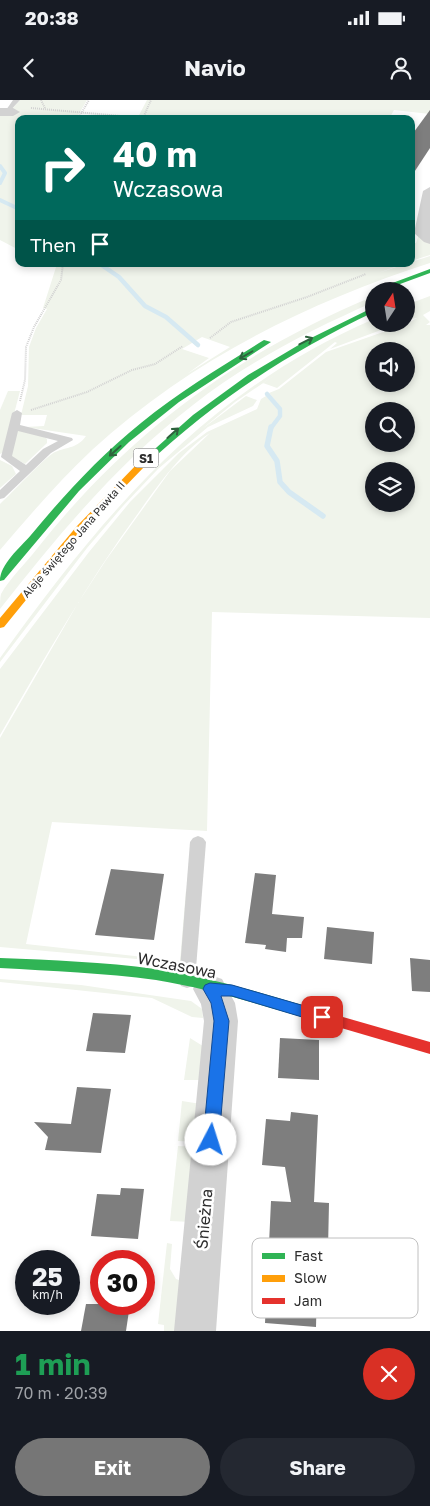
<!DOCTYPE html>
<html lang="en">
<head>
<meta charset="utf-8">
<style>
  :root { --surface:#171b24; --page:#242831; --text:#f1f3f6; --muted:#9ea1a6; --accent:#767676 }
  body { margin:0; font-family:"Golos Text",sans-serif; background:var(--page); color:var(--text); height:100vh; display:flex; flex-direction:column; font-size:19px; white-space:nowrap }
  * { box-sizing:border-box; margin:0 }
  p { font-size:16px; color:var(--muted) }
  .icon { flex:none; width:28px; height:28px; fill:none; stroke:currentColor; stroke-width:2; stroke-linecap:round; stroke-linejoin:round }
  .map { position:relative; height:1231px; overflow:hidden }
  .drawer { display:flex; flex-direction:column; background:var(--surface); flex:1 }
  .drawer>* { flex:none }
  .banner { position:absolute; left:15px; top:15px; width:400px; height:152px; border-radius:10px; box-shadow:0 2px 8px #0003; background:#00695c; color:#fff; overflow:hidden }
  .needle { width:32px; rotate:12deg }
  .buttons { position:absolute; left:365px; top:182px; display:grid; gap:10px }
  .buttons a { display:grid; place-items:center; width:50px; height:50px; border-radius:50%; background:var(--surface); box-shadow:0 2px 8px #0003; font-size:25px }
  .speed { position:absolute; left:15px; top:1150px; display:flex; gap:10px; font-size:25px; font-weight:700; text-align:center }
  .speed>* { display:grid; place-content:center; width:65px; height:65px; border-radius:50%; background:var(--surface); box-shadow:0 2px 8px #0003; line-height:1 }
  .speed small { font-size:12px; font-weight:400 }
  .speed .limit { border:8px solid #d22; background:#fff; color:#111 }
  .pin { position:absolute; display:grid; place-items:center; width:42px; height:42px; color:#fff; margin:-21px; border-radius:10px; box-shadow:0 2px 8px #0006 }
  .me { position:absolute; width:55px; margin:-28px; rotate:5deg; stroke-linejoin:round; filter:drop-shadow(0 0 4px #0008) }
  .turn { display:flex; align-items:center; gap:18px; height:105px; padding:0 15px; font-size:22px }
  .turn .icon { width:65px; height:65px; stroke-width:2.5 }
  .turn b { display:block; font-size:35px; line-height:42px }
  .then { display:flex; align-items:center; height:48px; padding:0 15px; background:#0003; gap:10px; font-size:19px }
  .round { display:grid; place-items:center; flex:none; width:52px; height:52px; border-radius:26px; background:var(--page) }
  .overview { display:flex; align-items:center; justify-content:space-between; height:85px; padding:0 15px }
  h1 { font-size:30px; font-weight:700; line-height:38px; color:#1e9e55 }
  .primary-button { display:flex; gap:10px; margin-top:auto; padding:10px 15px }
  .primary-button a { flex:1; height:58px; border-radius:30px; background:var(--accent); color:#fff; font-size:20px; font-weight:700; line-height:58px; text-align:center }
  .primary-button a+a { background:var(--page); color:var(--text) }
  .status { display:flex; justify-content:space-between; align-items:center; height:35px; padding:0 25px; background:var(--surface); direction:ltr }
  .status svg { height:14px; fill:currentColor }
  header { display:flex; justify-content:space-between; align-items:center; height:65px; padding:0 15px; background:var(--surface); font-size:22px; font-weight:700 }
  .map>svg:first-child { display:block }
</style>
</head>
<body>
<div class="status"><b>20:38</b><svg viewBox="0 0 49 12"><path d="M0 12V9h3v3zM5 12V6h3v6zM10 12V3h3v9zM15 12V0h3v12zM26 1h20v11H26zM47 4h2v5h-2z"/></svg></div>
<header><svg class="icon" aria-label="back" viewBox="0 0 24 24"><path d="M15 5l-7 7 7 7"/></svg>Navio<svg class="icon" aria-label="person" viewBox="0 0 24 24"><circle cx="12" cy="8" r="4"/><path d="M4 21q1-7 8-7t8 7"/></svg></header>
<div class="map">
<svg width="430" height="1231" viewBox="0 0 430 1231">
  <rect width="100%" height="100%" fill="#fff"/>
  <g fill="#f0f4eb" fill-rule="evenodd">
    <path d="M20,0H87L76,19H19V150L0,140V14L12,9Z"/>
    <path d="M147,0H430V14L394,10L389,19H137Z"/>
    <path d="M421,136L430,141V155L411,161V143H416L418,137Z"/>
    <path d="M430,156V163C306,203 189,261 92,350C59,381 30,415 0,450V404C11,394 45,357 55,352C67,347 78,348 86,336L25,327L44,326L47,315H21L28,286L29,247L36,228L47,209L43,208L57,164H403L378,173ZM202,237L230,247L187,274L209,258L182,249Z"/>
    <path d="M374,196V202C310,230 248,262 193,305C118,363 58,435 0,509C0,504 0,498 1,494C9,479 26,463 36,450C129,332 236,254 374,196Z"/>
    <path d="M430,196V211L423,215L430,222L426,225H430V518L212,512L207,731L52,722L26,844L180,861L186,790L189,795L182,863L0,847V638L78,503L106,460L170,371L210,333C181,352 159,384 139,412C87,483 44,559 0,635V569L89,452L130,402L179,353L207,332L257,309L261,299L266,296L276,307L280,306L269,293L279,289L326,252L406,224L417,218L406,220V205ZM374,251H406V284H374ZM374,311H406V344H374ZM374,371H406V404H374Z"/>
    <path d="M374,219V224H397L330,249L337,243L335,242L277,288L263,283L284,269L235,302L202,329L246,296L257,300L253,306L208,327L158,369L123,406L87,448L0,562V558C105,412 205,292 374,219Z"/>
    <path d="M8,291H20L4,352L0,354V310Z"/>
    <path d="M18,329L40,334L47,339V343L25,364L11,356Z"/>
    <path d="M0,360L12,366L16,374L0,388Z"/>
    <path d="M0,879L81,885L191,901L202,909L203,918L192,917L152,898L0,882Z"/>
    <path d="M190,938L206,948L201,980H184Z"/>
    <path d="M182,1001L201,1004L198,1042L178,1041Z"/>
    <path d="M178,1046L198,1047L191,1122L170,1121Z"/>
    <path d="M167,1143L172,1144L170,1169L176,1179L188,1183L183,1231H164V1225L158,1224Z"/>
  </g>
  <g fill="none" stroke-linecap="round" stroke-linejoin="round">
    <g stroke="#d6e9f2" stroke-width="4">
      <path d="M0,66L5,73L0,83"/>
      <path d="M0,100L19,109"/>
    </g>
    <g stroke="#d6e9f2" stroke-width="4.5">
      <path d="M100,164L119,177L145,206L166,217L198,245"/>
      <path d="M267,294L280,309V316L271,328"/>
    </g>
    <path stroke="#d6e9f2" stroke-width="5.5" d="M271,327L267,346L277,361L280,382L289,392L323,416"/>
  </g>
  <g fill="#7e7e7e">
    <path d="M430,10V48L411,77V36Z"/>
    <path d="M111,769L164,774L154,840L95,835Z"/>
    <path d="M255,773L276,775L272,814L304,817L302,838H287L286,852L265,849L266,845L245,843Z"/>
    <path d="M327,827L374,832L372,864L324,859Z"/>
    <path d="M410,858L430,860V892L412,891Z"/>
    <path d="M93,913L131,915L125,953L86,951Z"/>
    <path d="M280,938L319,940V980L278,978Z"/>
    <path d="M77,987L111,989L101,1053L45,1050L48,1037L34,1022L71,1024Z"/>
    <path d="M291,1012L318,1015L314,1102L329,1103L328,1149L269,1144L271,1101L291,1102L285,1067L262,1065L266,1019L290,1021Z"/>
    <path d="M121,1088L144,1089L138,1139L91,1136L97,1094L120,1095Z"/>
    <path d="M267,1184L317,1188L316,1227L265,1223Z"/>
    <path d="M86,1204H130L126,1231H81Z"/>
  </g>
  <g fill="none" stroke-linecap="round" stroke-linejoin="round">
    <g stroke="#d2d2d2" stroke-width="2" stroke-dasharray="1 1" stroke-linecap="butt">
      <path d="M41,0L45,8"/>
      <path d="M31,8L143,18"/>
      <path d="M143,18L151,0"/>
      <path d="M78,19L89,0"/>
      <path d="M210,238L231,222L307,197L366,174"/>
      <path d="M20,301L25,280L26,247L34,227L61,180L63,164"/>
      <path d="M31,310L87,292L132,270L155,264L183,246"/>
    </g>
    <g fill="#d2d2d2" fill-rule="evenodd">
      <path d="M13,0H20L8,13H4Z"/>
      <path d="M17,310L22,313L20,325L72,338L73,340L51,353L4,398L0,399V390L20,371L1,357L12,313ZM18,331L58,341L43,349L26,365L12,356Z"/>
      <path d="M198,736L203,738L206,742L195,881L193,886L187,888L181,886L179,881L190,742L193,738Z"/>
    </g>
    <g fill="#d2d2d2" fill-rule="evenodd">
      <path d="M0,8H13L20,12L13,16H0Z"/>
      <path d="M430,87V144L424,142L414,133L423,91Z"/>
      <path d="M210,875L222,879L235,903L238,921L216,1231H174L204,921L201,904L193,889L198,879Z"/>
    </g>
    <g fill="#30b455" fill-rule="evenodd">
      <path d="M430,169V173L381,191H374V193L371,191Z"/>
      <path d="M374,207V212C286,254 216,300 145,366H139L138,364L193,315L248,275L307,240Z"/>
      <path d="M264,240L271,242L179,302L129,342L79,391L4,480L0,481C0,464 20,448 31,435C64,395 100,356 141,323C179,292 222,266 264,240Z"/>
      <path d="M0,858C52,860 104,862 155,869C217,878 277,898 336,915L341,917L343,921L341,925L336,927C277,910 217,890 156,880C104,873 52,871 0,868Z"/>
    </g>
    <path fill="#ff9f0a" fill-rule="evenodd" d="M142,361L145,362V366L83,430L4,527L0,528V518L77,426L139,362Z"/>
    <path fill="#e5322d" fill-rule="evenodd" d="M336,915L430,942V954L331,925L329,921L331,917Z"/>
  </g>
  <defs><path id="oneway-shaft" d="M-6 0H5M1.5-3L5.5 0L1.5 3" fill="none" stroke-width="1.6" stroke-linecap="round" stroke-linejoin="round" transform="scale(1.25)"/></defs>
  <g stroke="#2e633d">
    <use href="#oneway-shaft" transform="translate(306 241) rotate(-27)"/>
    <use href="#oneway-shaft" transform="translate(246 255) rotate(150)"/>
    <use href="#oneway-shaft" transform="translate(173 333) rotate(-42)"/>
    <use href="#oneway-shaft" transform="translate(115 351) rotate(138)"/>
  </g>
  <path fill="#1a73e8" stroke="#114b97" d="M210,883L232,885L322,911L327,913L329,917L327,921L322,923L232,896H221L229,921L219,1040L217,1045L211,1047L206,1045L203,1040L214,921L211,903L203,889L205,885Z"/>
  <g text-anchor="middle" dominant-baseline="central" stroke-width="5" stroke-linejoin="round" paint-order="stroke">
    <g font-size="11" fill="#2d2d2d" stroke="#fff">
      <text transform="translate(73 439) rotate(-49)">Aleje świętego Jana Pawła II</text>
    </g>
    <rect fill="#fff" stroke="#6c6c6c" stroke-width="1" x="133.5" y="348.5" width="25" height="19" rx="4"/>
    <g font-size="12" font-weight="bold" fill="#2d2d2d">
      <text x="146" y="358">S1</text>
    </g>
    <g font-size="16" fill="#2d2d2d" stroke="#fff">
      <text transform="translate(177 865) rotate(11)">Wczasowa</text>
      <text transform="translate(204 1119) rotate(-85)">Śnieżna</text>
    </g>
  </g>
  <rect x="252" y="1138" width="166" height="80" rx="8" fill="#fff" stroke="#c0c0c0" stroke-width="1"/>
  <rect x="262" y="1153" width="23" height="6" fill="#30b455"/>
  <rect x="262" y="1175" width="23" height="7" fill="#ff9f0a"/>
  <rect x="262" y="1198" width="23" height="6" fill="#e5322d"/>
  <g font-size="14" fill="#2d2d2d">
    <text x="294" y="1161">Fast</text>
    <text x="294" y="1183">Slow</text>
    <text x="294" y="1206">Jam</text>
  </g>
</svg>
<div class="buttons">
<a><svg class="needle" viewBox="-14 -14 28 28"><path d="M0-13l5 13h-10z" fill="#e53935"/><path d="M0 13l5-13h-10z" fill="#9ea1a6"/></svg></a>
<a><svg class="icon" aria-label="sound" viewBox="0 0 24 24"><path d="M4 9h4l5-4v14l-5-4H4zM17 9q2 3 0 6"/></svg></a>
<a><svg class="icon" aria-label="search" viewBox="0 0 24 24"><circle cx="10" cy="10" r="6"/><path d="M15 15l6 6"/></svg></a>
<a><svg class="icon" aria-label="layers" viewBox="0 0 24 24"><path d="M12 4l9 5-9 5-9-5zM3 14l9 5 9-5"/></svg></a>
</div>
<div class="speed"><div>25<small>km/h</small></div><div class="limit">30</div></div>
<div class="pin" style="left:322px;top:917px;background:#d93025"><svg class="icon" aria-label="arrive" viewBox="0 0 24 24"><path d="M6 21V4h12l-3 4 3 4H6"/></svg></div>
<svg class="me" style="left:211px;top:1040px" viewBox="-20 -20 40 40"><circle r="19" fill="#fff"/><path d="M0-13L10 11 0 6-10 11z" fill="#1a73e8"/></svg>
<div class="banner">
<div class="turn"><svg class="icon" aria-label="right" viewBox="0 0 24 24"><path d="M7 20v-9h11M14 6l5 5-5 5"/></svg><div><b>40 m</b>Wczasowa</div></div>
<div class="then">Then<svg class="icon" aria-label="arrive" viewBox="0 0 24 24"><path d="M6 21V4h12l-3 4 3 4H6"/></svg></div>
</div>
</div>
<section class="drawer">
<div class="overview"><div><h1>1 min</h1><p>70 m · 20:39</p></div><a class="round" style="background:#d93025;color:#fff"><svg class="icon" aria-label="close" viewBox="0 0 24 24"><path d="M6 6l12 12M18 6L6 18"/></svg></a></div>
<div class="primary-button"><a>Exit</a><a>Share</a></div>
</section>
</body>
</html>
